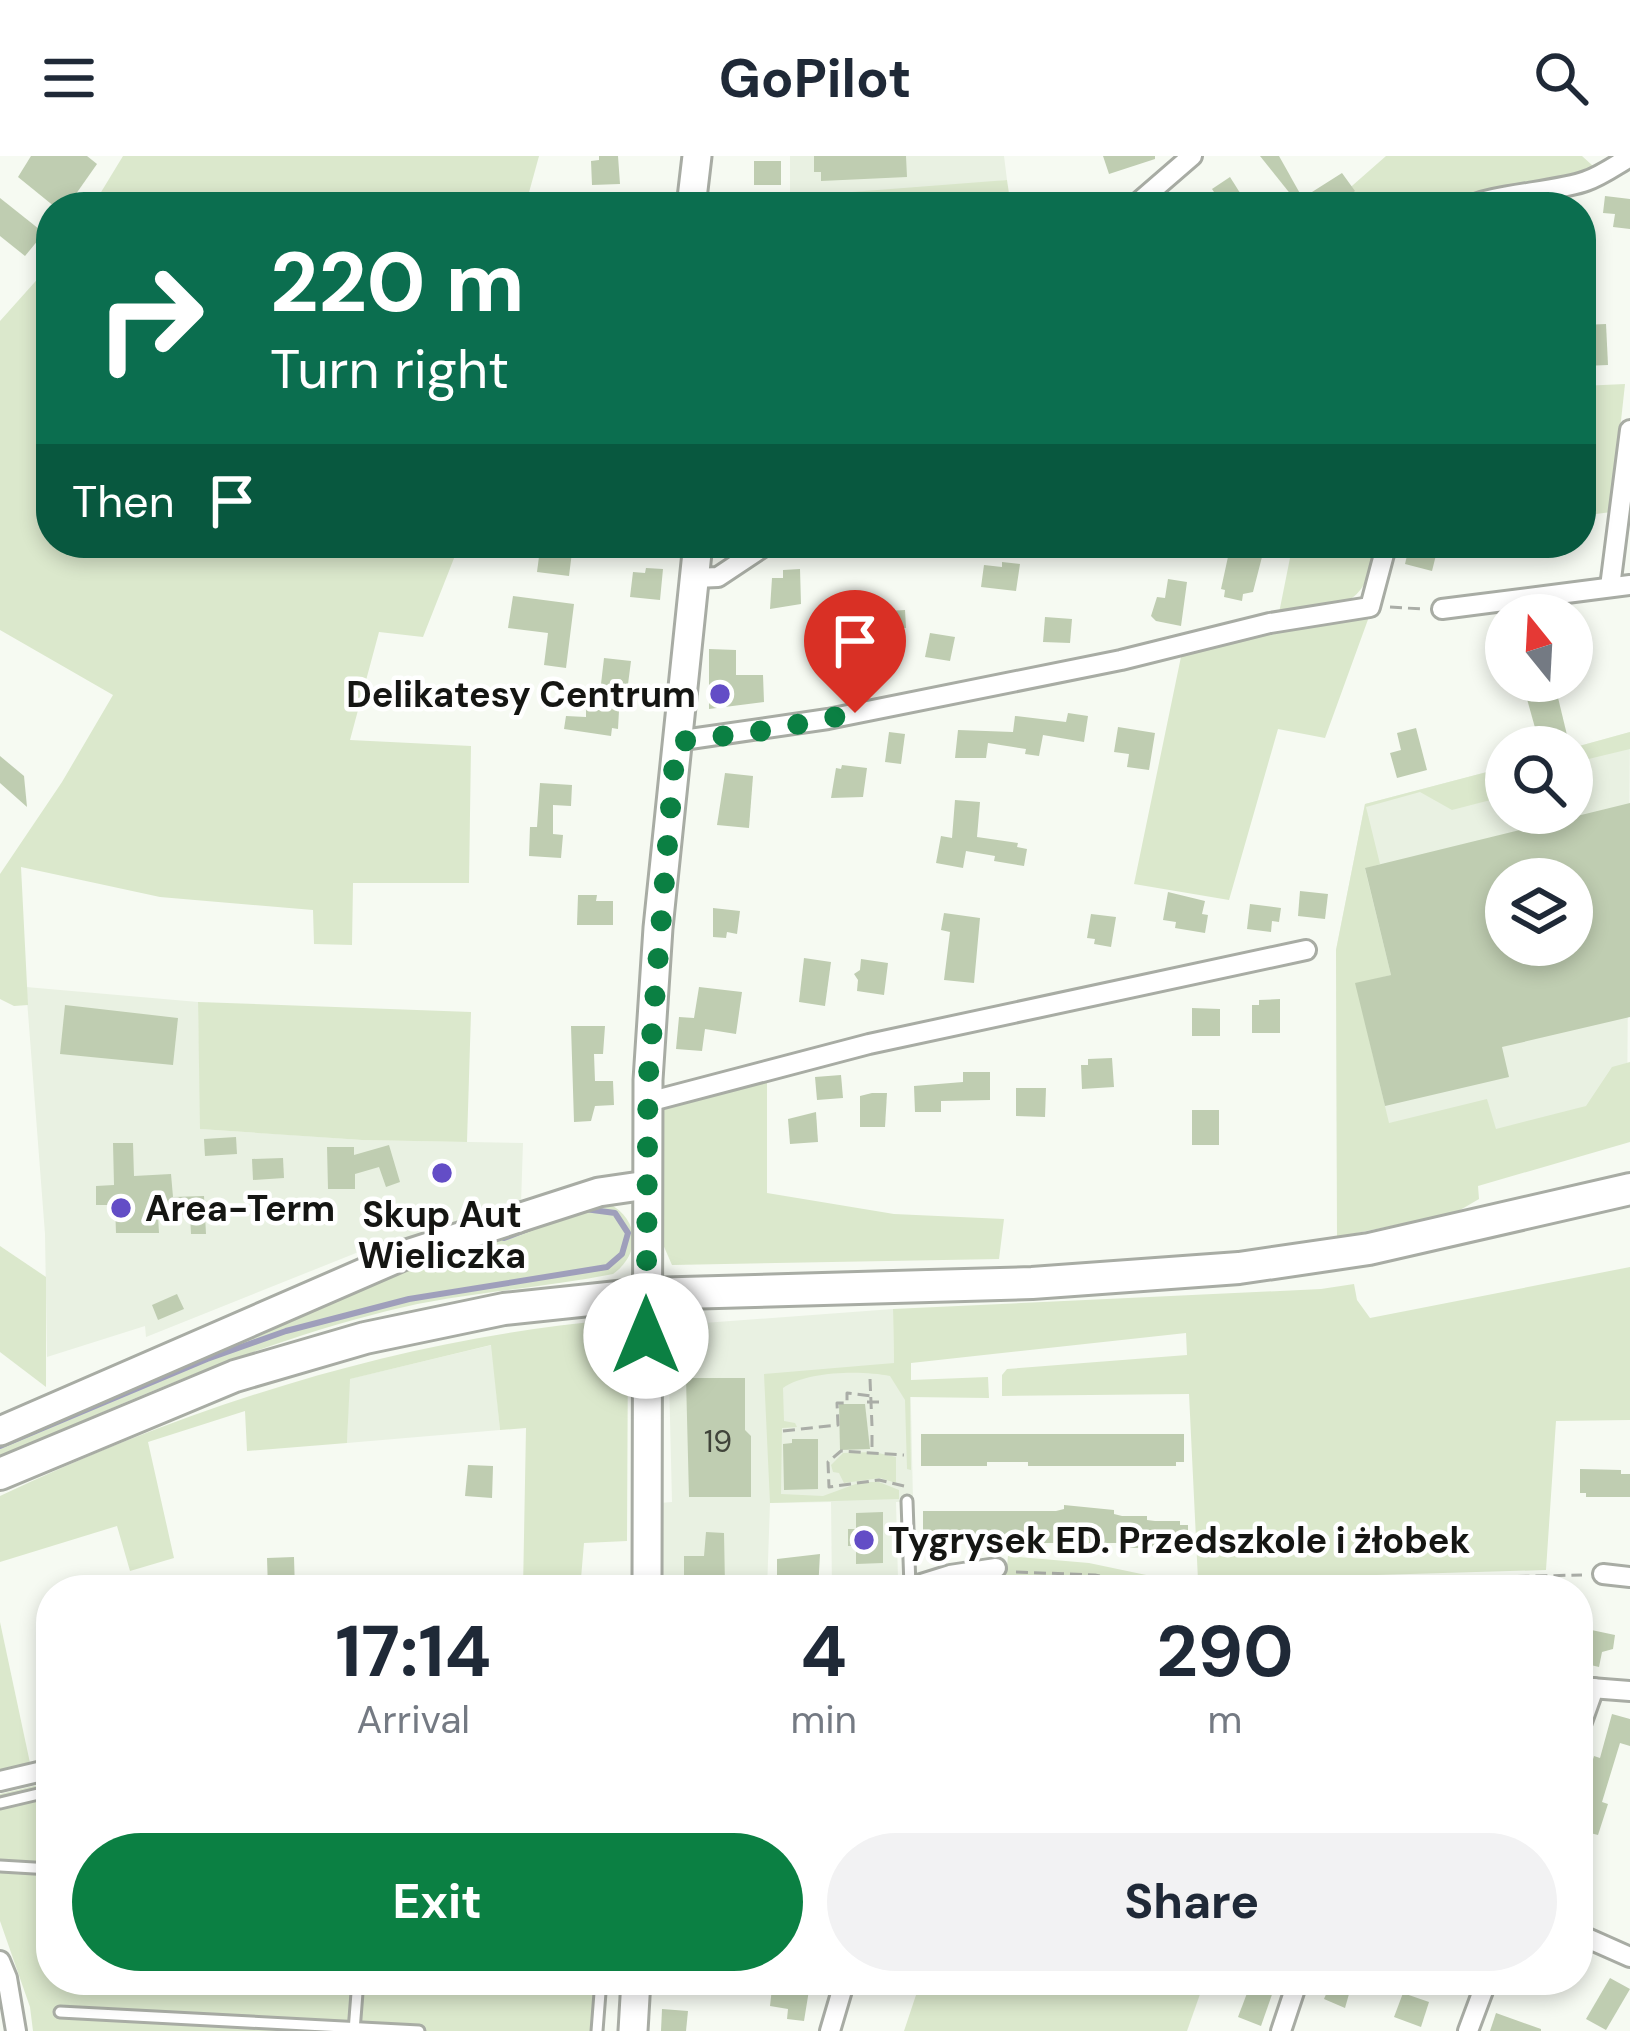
<!DOCTYPE html>
<html lang="en">
<head>
<meta charset="utf-8">
<style>
  :root { --surface:#fff; --page:#f2f2f3; --text:#1f2937; --muted:#747a83; --accent:#0b8043 }
  body { margin:0; font-family:"DM Sans",sans-serif; background:var(--page); color:var(--text); height:100vh; display:flex; flex-direction:column; font-size:45px; white-space:nowrap }
  * { box-sizing:border-box; margin:0 }
  p { font-size:39px; color:var(--muted) }
  .icon { flex:none; width:66px; height:66px; fill:none; stroke:currentColor; stroke-width:2; stroke-linecap:round; stroke-linejoin:round }
  .map { position:relative; flex:1; overflow:hidden }
  .panel { position:absolute; left:36px; top:1419px; width:1557px; height:420px; display:flex; flex-direction:column; background:var(--surface); border-radius:48px; box-shadow:0 6px 18px #0003 }
  .panel>* { flex:none }
  .guide { position:absolute; left:36px; top:36px; width:1560px; height:366px; border-radius:48px; box-shadow:0 6px 18px #0003; background:#0b6e4f; color:#fff; overflow:hidden }
  .needle { width:78px; rotate:342deg }
  .tools { position:absolute; left:1485px; top:438px; display:grid; gap:24px }
  .tools a { display:grid; place-items:center; width:108px; height:108px; border-radius:50%; background:var(--surface); box-shadow:0 6px 18px #0003; font-size:60px }
  .pin { position:absolute; display:grid; place-items:center; width:102px; height:102px; color:#fff; margin:-123px -51px; border-radius:50% 50% 50% 0; rotate:-45deg; box-shadow:0 0 12px #0007 }
  .pin .icon { rotate:45deg }
  .me { position:absolute; width:132px; margin:-66px; rotate:0deg; stroke-linejoin:round; filter:drop-shadow(0 0 9px #0008) }
  .turn { display:flex; align-items:center; gap:42px; height:252px; padding:0 36px; font-size:54px }
  .turn .icon { width:156px; height:156px; stroke-width:2.5 }
  .turn b { display:block; font-size:84px; line-height:102px }
  .then { display:flex; align-items:center; height:114px; padding:0 36px; background:#0003; gap:24px; font-size:45px }
  .eta { display:flex; justify-content:space-evenly; align-items:center; height:204px; text-align:center }
  .eta b { font-size:72px; font-weight:700; line-height:84px }
  .action { display:flex; gap:24px; margin-top:auto; padding:24px 36px }
  .action a { flex:1; height:138px; border-radius:72px; background:var(--accent); color:#fff; font-size:48px; font-weight:700; line-height:138px; text-align:center }
  .action a+a { background:var(--page); color:var(--text) }
  header { display:flex; justify-content:space-between; align-items:center; height:156px; padding:0 36px; background:var(--surface); font-size:54px; font-weight:700 }
  .map>svg:first-child { display:block }
</style>
</head>
<body>
<header><svg class="icon" aria-label="menu" viewBox="0 0 24 24"><path d="M4 6h16M4 12h16M4 18h16"/></svg>GoPilot<svg class="icon" aria-label="search" viewBox="0 0 24 24"><circle cx="10" cy="10" r="6"/><path d="M15 15l6 6"/></svg></header>
<div class="map">
<svg width="1630" height="1875" viewBox="0 0 1630 1875">
  <rect width="100%" height="100%" fill="#f6faf2"/>
  <g fill="#e9f1e2" fill-rule="evenodd">
    <path d="M790,0H1004L1007,24L949,31L790,40Z"/>
    <path d="M1630,576L1627,957L1337,1027L1336,794L1365,648L1506,611V657H1572V592ZM1506,723H1572V789H1506Z"/>
    <path d="M26,831L198,846L201,973L362,984L523,987L521,1048L361,1095L146,1181L145,1170L47,1201L45,1078Z"/>
    <path d="M893,1153L894,1207H910L913,1345L896,1346L898,1423L877,1434H832L831,1346L770,1347L767,1434H659V1347L672,1346L668,1180L677,1169Z"/>
    <path d="M492,1189L500,1274L347,1287L349,1223Z"/>
  </g>
  <g fill="#dbe8cc">
    <path d="M123,0H539L525,51H92Z"/>
    <path d="M1386,0H1582L1593,10L1543,29L1471,38L1425,51H1328Z"/>
    <path d="M1007,24L1011,51H827L826,38Z"/>
    <path d="M51,108V387H460L423,481L379,476L350,584L471,590L469,727H353L352,789L314,788L313,754L160,741L21,711L28,849L14,850L0,843V718L62,626L113,539L0,474V165Z"/>
    <path d="M1625,228L1611,356L1581,360V230Z"/>
    <path d="M1293,387H1381C1358,459 1348,446 1279,457Z"/>
    <path d="M1370,458L1325,582L1278,573L1229,744L1134,728L1182,496Z"/>
    <path d="M1630,576V593L1572,607V592Z"/>
    <path d="M1506,611V640L1452,654L1420,636L1366,651L1380,708L1365,713L1391,819L1356,828L1389,967L1487,943L1496,973L1586,950L1612,911L1630,906V986L1478,1030L1479,1043L1455,1057L1337,1081L1336,794L1365,648Z"/>
    <path d="M198,846L471,856L467,986L362,984L200,973Z"/>
    <path d="M767,919V1037L894,1058L1004,1063L999,1103L672,1109L658,1077V949Z"/>
    <path d="M608,1047C640,1063 641,1098 613,1118C539,1133 461,1136 387,1155C251,1189 127,1245 0,1301V1288L385,1116Z"/>
    <path d="M0,1090L46,1121V1231L0,1196Z"/>
    <path d="M1630,1111V1264L1556,1265L1546,1414L1310,1421L1306,1434H934L1005,1428L1008,1400L1089,1407L1170,1424H1198L1189,1238L1002,1240V1219L1007,1213L1187,1199L1186,1177L911,1207V1224L988,1221L989,1242L910,1241L911,1314L907,1313L905,1244L890,1220C862,1214 806,1215 783,1232L784,1265L795,1267L797,1271L782,1272L781,1338L823,1340L861,1326H879L899,1334V1343L770,1347L764,1218L894,1207L893,1153L1321,1133L1354,1128L1357,1144L1370,1162Z"/>
    <path d="M612,1164L628,1184L627,1385L584,1387L580,1434H523L526,1272L500,1274L491,1189L350,1223L347,1287L247,1295L245,1255L148,1286L174,1402L130,1415L117,1370L0,1406V1340C192,1249 400,1183 612,1164Z"/>
    <path d="M874,1296L896,1301V1327L880,1322L844,1327L839,1317L833,1316L831,1309L843,1297Z"/>
    <path d="M0,1466L30,1607L0,1614Z"/>
    <path d="M51,1626V1824H606L603,1875H33L30,1851L0,1765V1638Z"/>
    <path d="M921,1824H1205L1187,1875H904Z"/>
  </g>
  <g fill="none" stroke-linecap="round" stroke-linejoin="round">
    <g stroke="#9f9fbb" stroke-width="6">
      <path d="M504,1082L533,1071"/>
      <path d="M0,1290L207,1203L286,1175L409,1143L607,1111L622,1098L628,1077L615,1057L585,1053"/>
    </g>
  </g>
  <g fill="#bfcdb1" fill-rule="evenodd">
    <path d="M31,0H87L97,8L71,45L55,51L18,21Z"/>
    <path d="M599,0H618L620,28L592,29L591,5L599,4Z"/>
    <path d="M814,0H906L907,21L821,25V16H814Z"/>
    <path d="M1103,0H1155V3L1109,18Z"/>
    <path d="M1260,0H1279L1302,41L1296,45Z"/>
    <rect x="754" y="5" width="27" height="24"/>
    <path d="M1342,17L1355,35L1335,51L1314,50L1317,43L1312,36Z"/>
    <path d="M1230,21L1242,40L1224,51L1212,33Z"/>
    <path d="M1605,40L1630,43V73L1613,71L1615,58L1603,57Z"/>
    <path d="M0,42L44,77L25,100L0,80Z"/>
    <path d="M1606,168L1608,209L1583,210L1582,169Z"/>
    <path d="M1231,387H1255L1254,391L1263,397L1253,436L1243,438L1242,445L1224,441L1225,434L1221,433Z"/>
    <path d="M1410,387H1439L1432,415L1405,408Z"/>
    <path d="M540,393L572,396L569,420L537,416Z"/>
    <path d="M1002,406L1020,408L1016,435L981,431L984,409L1002,411Z"/>
    <path d="M646,412L663,413L660,444L630,441L633,416L645,417Z"/>
    <path d="M800,413L801,448L770,453L772,422H783V414Z"/>
    <path d="M1168,423L1187,426L1181,470L1156,465L1151,460L1157,441L1165,442Z"/>
    <path d="M513,440L574,448L566,512L544,509L548,477L508,472Z"/>
    <path d="M905,454L906,472H898L899,487L870,488L868,456Z"/>
    <path d="M1045,461L1072,463L1070,487L1043,486Z"/>
    <path d="M930,477L955,481L950,505L925,501Z"/>
    <path d="M861,484L864,520L837,521L835,487Z"/>
    <path d="M709,493L736,494V519H763L764,546L709,553Z"/>
    <path d="M604,502L631,505L627,536H620L618,573L612,572L611,580L564,573L566,560L586,561V553L598,554Z"/>
    <path d="M1522,525H1554L1567,579L1539,586Z"/>
    <path d="M1068,557L1088,560L1084,586L1043,579L1039,600L1025,598L1026,593L988,587L986,602H955L958,574L1013,576L1015,560L1066,566Z"/>
    <path d="M1118,571L1155,577L1149,614L1127,611L1129,598L1114,596Z"/>
    <path d="M1416,572L1427,614L1397,622L1390,597L1401,594L1397,577Z"/>
    <path d="M889,576L905,578L901,608L885,606Z"/>
    <path d="M0,600L24,620L27,651L0,627Z"/>
    <path d="M842,609L867,612L863,641L831,642L836,612L841,613Z"/>
    <path d="M725,617L753,620L749,672L717,669Z"/>
    <path d="M540,627L572,629L571,650L553,649V678L563,679L561,702L529,700L530,671H537Z"/>
    <path d="M955,644L980,646L977,681L1018,687L1017,691L1027,693L1024,710L994,705L995,700L966,695L963,712L936,707L941,680L952,682Z"/>
    <path d="M1630,647V861L1502,891L1509,921L1385,950L1355,827L1391,819L1365,712ZM1506,723H1572V789H1506Z"/>
    <path d="M1300,735L1328,738L1325,763L1298,760Z"/>
    <path d="M1168,736L1205,745L1202,758L1208,759L1205,777L1175,772L1176,766L1163,764Z"/>
    <path d="M578,739H597L596,745H613V769H577Z"/>
    <path d="M1250,748L1281,752L1279,766L1272,765L1271,776L1247,773Z"/>
    <path d="M713,752L740,755L737,778L727,776L726,782L713,781Z"/>
    <path d="M944,757L980,762L974,827L944,824L950,776L941,774Z"/>
    <path d="M1091,758L1116,761L1111,791L1094,788L1095,783L1087,782Z"/>
    <path d="M804,802L831,806L825,850L799,846Z"/>
    <path d="M861,803L888,807L884,839L857,835L858,824L854,818L860,814Z"/>
    <path d="M699,831L742,836L736,878L705,873L702,895L676,893L679,861L694,862Z"/>
    <path d="M1280,843V877H1252V849H1259V844Z"/>
    <path d="M65,849L178,862L173,909L60,898Z"/>
    <path d="M1192,852L1220,853V880H1192Z"/>
    <path d="M571,870H605L603,898H594L595,925H613L614,949L595,950L591,965L574,966Z"/>
    <path d="M1112,902L1114,931L1082,933L1081,909H1088V903Z"/>
    <path d="M963,916H990V944L941,945V956H915L914,930L963,926Z"/>
    <path d="M841,919L843,942L817,944L815,921Z"/>
    <path d="M1016,932H1046L1045,961L1016,960Z"/>
    <path d="M872,937H887L885,971H860V940Z"/>
    <rect x="1192" y="954" width="27" height="35"/>
    <path d="M816,956L818,986L790,988L788,963Z"/>
    <path d="M236,981L237,998L205,1000L204,983Z"/>
    <path d="M113,987H133L134,1020L171,1018L173,1041L204,1040L206,1078H191L190,1059L158,1060L159,1077H116L115,1049H96V1030L114,1029Z"/>
    <path d="M389,989L400,1026L386,1031L379,1011L355,1018V1033H328L327,991H354V999Z"/>
    <path d="M283,1002L284,1022L253,1024L252,1003Z"/>
    <path d="M177,1138L184,1153L158,1164L152,1149Z"/>
    <path d="M686,1222H745V1274L751,1280V1341H689Z"/>
    <path d="M839,1248H865L870,1293L840,1294Z"/>
    <path d="M921,1278H1184V1306H1176V1310H1028V1306H987V1310H921Z"/>
    <path d="M792,1283H818V1333L784,1334L783,1288L792,1287Z"/>
    <path d="M468,1309L493,1310L492,1342L465,1340Z"/>
    <path d="M1580,1313L1621,1314V1318H1630V1341H1586V1337H1580Z"/>
    <path d="M1064,1349L1114,1354V1358L1122,1360H1147V1364L1155,1365H1180V1369H1188V1397H1154V1392H1122L1121,1387H1089V1381H1057V1387H923V1355H1056L1064,1353Z"/>
    <path d="M883,1356V1407L856,1408V1390H848V1373H856V1357Z"/>
    <path d="M706,1376L724,1377L725,1429H684V1400H704Z"/>
    <path d="M820,1398L818,1434H800V1420H777V1403Z"/>
    <path d="M294,1401L295,1434H268L267,1402Z"/>
    <path d="M1582,1472L1615,1479L1613,1493L1602,1496L1599,1511L1578,1506Z"/>
    <path d="M1612,1558L1630,1563V1590L1620,1587L1602,1646L1608,1648L1598,1679L1590,1677L1578,1705V1640L1587,1613H1590L1594,1600L1600,1602Z"/>
    <path d="M1610,1822L1630,1833L1606,1874L1586,1863Z"/>
    <path d="M1252,1824H1277L1261,1870L1238,1861Z"/>
    <path d="M1332,1824H1353L1345,1852L1324,1843Z"/>
    <path d="M792,1826L810,1828L804,1865L787,1863L788,1853L770,1850L772,1832L791,1835Z"/>
    <path d="M1403,1837L1429,1846L1421,1871L1394,1861Z"/>
    <path d="M662,1853L688,1855L686,1875H661Z"/>
    <path d="M1496,1857L1541,1873V1875H1490Z"/>
  </g>
  <g fill="none" stroke-linecap="round" stroke-linejoin="round">
    <g stroke="#a8aca4" stroke-width="15">
      <g id="lane">
        <path d="M907,1345L910,1431"/>
        <path d="M0,1647L51,1635"/>
        <path d="M0,1710L51,1713"/>
        <path d="M60,1856L419,1875"/>
        <path d="M354,1875L358,1824"/>
        <path d="M597,1875L601,1824"/>
      </g>
    </g>
    <g stroke="#a8aca4" stroke-width="24">
      <g id="street">
        <path d="M1133,51L1192,0"/>
        <path d="M1470,51C1483,40 1561,35 1586,25C1601,20 1616,9 1630,1"/>
        <path d="M695,422L718,421L769,387"/>
        <path d="M1610,431L1630,274"/>
        <path d="M1442,453L1630,429"/>
        <path d="M676,585L828,563L1121,504L1270,467L1370,451L1387,387"/>
        <path d="M648,946L869,888L1306,794"/>
        <path d="M1603,1418L1630,1421"/>
        <path d="M902,1434L950,1419L996,1412"/>
        <path d="M1578,1531L1630,1535"/>
        <path d="M1578,1577L1594,1532"/>
        <path d="M0,1625L51,1613"/>
        <path d="M1578,1778L1630,1801"/>
        <path d="M0,1805L7,1822L16,1875"/>
        <path d="M830,1875L845,1824"/>
        <path d="M1281,1875L1298,1824"/>
        <path d="M1468,1875L1487,1824"/>
      </g>
    </g>
    <g stroke="#a8aca4" stroke-width="33">
      <g id="secondary">
        <path d="M691,51L697,0"/>
        <path d="M0,1275L407,1098L599,1036L647,1029"/>
        <path d="M647,1434L648,924L658,772L698,387"/>
        <path d="M633,1875L636,1824"/>
      </g>
    </g>
    <g stroke="#a8aca4" stroke-width="36">
      <path id="primary" d="M0,1318L235,1220L365,1182L504,1153L646,1138L1032,1127L1239,1112L1369,1093L1630,1033"/>
    </g>
    <g stroke="#aaada7" stroke-width="3" stroke-dasharray="12 6" stroke-linecap="butt">
      <path d="M1390,451L1422,453"/>
      <path d="M870,1223L872,1270"/>
      <path d="M867,1246H879"/>
      <path d="M783,1275L838,1269L837,1247H847V1237L871,1240"/>
      <path d="M872,1279V1292"/>
      <path d="M904,1330L879,1324L829,1331L828,1306L841,1295L904,1299"/>
      <path d="M1016,1416L1095,1419L1171,1434"/>
      <path d="M1266,1434L1360,1424L1582,1419"/>
    </g>
    <use href="#lane" stroke="#fff" stroke-width="9"/>
    <use href="#street" stroke="#fff" stroke-width="18"/>
    <use href="#secondary" stroke="#fff" stroke-width="27"/>
    <use href="#primary" stroke="#fff" stroke-width="30"/>
  </g>
  <g fill="none" stroke-linecap="round" stroke-linejoin="round">
    <path stroke="#0b8043" stroke-width="21" stroke-dasharray="0 37.8" d="M646,1180L648,924L676,586L769,574L855,557"/>
  </g>
  <g fill="#634dc6" stroke="#fff" stroke-width="4.5">
    <circle cx="720" cy="538" r="12"/>
    <circle cx="442" cy="1017" r="12"/>
    <circle cx="121" cy="1052" r="12"/>
    <circle cx="864" cy="1384" r="12"/>
  </g>
  <g text-anchor="middle" dominant-baseline="central" stroke-width="9" stroke-linejoin="round" paint-order="stroke">
    <g font-size="30" fill="#40443a">
      <text x="718" y="1285">19</text>
    </g>
    <g font-size="36" font-weight="bold" fill="#151613" stroke="#fff" text-anchor="start">
      <text x="696" y="538" text-anchor="end">Delikatesy Centrum</text>
      <text x="145" y="1052">Area-Term</text>
      <text x="442" y="1058" text-anchor="middle">Skup Aut<tspan x="442" dy="41">Wieliczka</tspan></text>
      <text x="888" y="1384">Tygrysek ED. Przedszkole i żłobek</text>
    </g>
  </g>
</svg>
<div class="tools">
<a><svg class="needle" viewBox="-14 -14 28 28"><path d="M0-13l5 13h-10z" fill="#e53935"/><path d="M0 13l5-13h-10z" fill="#747a83"/></svg></a>
<a><svg class="icon" aria-label="search" viewBox="0 0 24 24"><circle cx="10" cy="10" r="6"/><path d="M15 15l6 6"/></svg></a>
<a><svg class="icon" aria-label="layers" viewBox="0 0 24 24"><path d="M12 4l9 5-9 5-9-5zM3 14l9 5 9-5"/></svg></a>
</div>
<div class="pin" style="left:855px;top:557px;background:#d93025"><svg class="icon" aria-label="arrive" viewBox="0 0 24 24"><path d="M6 21V4h12l-3 4 3 4H6"/></svg></div>
<svg class="me" style="left:646px;top:1180px" viewBox="-20 -20 40 40"><circle r="19" fill="#fff"/><path d="M0-13L10 11 0 6-10 11z" fill="#0b8043"/></svg>
<div class="guide">
<div class="turn"><svg class="icon" aria-label="right" viewBox="0 0 24 24"><path d="M7 20v-9h11M14 6l5 5-5 5"/></svg><div><b>220 m</b>Turn right</div></div>
<div class="then">Then<svg class="icon" aria-label="arrive" viewBox="0 0 24 24"><path d="M6 21V4h12l-3 4 3 4H6"/></svg></div>
</div>
<section class="panel">
<div class="eta">
<div><b>17:14</b><p>Arrival</p></div>
<div><b>4</b><p>min</p></div>
<div><b>290</b><p>m</p></div>
</div>
<div class="action"><a>Exit</a><a>Share</a></div>
</section>
</div>
</body>
</html>
